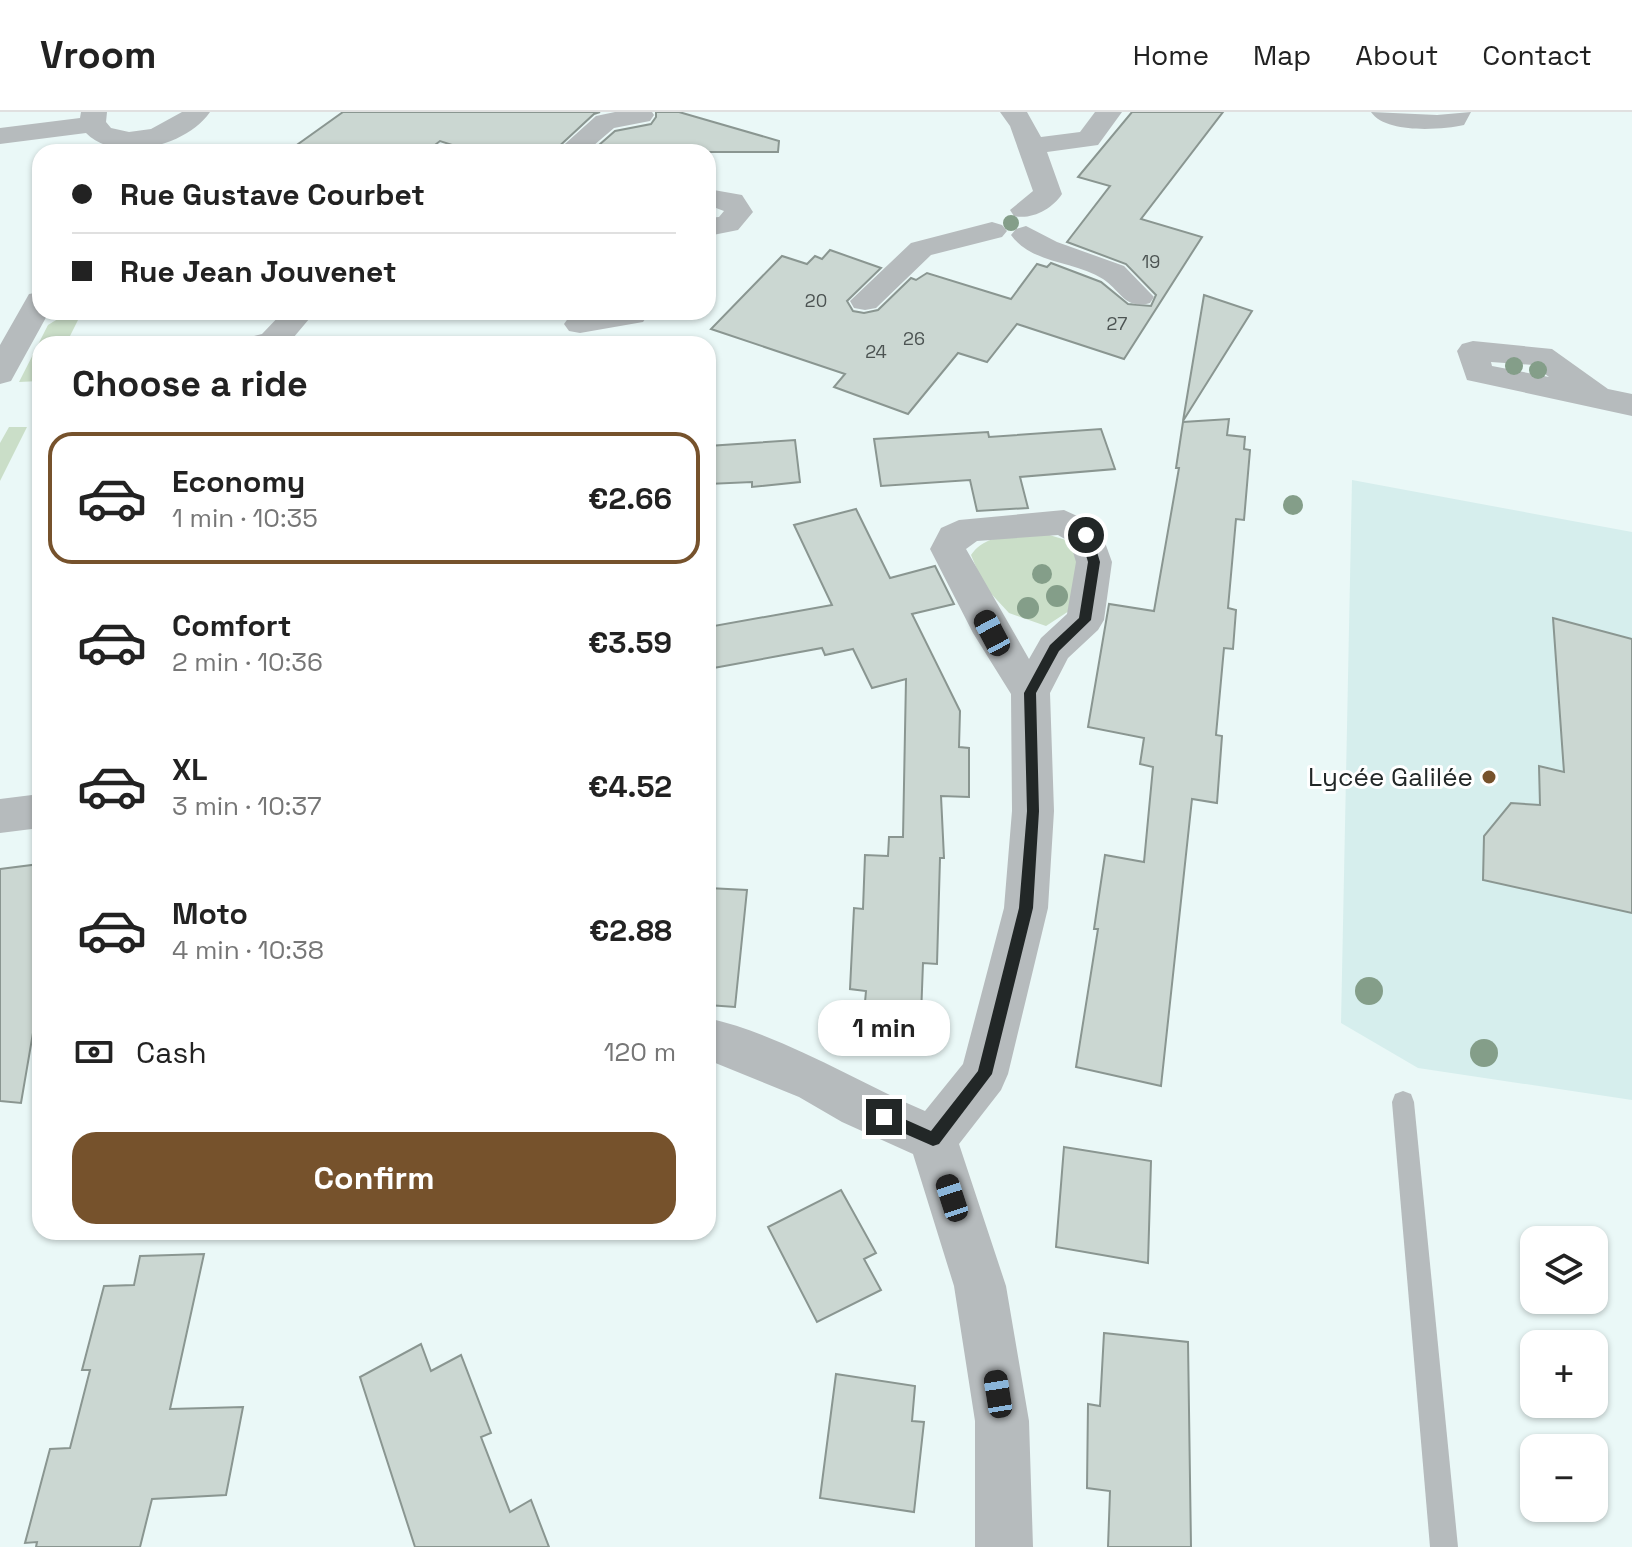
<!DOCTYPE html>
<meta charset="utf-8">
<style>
:root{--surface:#fff;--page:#f6f6f6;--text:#222;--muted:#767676;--line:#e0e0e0;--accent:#76522c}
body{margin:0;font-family:"Space Grotesk",sans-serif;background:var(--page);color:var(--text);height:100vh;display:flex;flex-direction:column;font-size:30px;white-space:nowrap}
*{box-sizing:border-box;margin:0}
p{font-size:26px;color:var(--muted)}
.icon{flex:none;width:44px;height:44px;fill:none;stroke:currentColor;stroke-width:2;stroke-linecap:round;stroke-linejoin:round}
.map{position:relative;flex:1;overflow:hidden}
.side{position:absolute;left:32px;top:224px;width:684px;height:904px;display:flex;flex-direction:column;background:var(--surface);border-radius:24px;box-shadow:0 2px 6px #0004}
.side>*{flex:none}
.hud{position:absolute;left:32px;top:32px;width:684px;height:176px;border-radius:24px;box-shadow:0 2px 6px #0004;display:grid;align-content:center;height:176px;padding:0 40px;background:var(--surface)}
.controls{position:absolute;left:1520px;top:1114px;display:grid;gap:16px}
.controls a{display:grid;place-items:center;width:88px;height:88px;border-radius:16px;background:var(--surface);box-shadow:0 2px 6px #0004;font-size:40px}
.end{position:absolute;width:36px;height:36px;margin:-18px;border:10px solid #222727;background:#fff;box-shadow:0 0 0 4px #fff}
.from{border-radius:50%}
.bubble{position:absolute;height:56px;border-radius:24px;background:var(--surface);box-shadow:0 2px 6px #0004;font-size:26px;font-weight:700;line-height:56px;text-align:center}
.car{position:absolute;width:24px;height:48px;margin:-24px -12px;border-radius:10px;box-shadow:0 0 6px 2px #0007;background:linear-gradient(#222 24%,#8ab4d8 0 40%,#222 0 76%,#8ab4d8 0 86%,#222 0)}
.hud b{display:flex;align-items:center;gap:28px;height:76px;font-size:30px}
.hud b+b{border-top:2px solid var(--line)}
.hud i{width:20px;height:20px;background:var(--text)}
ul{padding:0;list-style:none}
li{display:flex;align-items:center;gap:24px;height:132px;margin:0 16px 12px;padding:0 24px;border:4px solid transparent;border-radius:24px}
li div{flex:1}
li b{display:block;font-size:30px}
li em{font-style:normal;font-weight:700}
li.selected{border-color:var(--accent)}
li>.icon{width:72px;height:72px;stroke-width:1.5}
h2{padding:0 40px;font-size:36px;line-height:96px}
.pay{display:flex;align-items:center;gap:20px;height:88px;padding:0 40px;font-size:30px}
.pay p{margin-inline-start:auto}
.button{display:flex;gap:16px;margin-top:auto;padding:16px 40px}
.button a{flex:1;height:92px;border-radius:24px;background:var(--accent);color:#fff;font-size:32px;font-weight:700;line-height:92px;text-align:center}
header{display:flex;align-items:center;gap:48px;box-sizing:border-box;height:112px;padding:0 40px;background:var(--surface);border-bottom:2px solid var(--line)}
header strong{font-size:38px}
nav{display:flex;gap:44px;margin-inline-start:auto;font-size:28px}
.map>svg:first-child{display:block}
.built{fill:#d6eeed}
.green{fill:#cadec8}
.building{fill:#cbd7d2;stroke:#8a9691;stroke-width:2}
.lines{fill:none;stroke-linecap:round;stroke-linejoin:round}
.service{fill:#b6bbbd;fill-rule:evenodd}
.minor{fill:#b6bbbd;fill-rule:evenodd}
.tree{fill:#849e89}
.route{fill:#222727}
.poi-dot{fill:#76522c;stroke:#fff;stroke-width:3}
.labels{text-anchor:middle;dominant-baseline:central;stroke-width:6;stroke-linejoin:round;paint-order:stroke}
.far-number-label{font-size:18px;fill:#4c5352}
.poi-label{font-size:26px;fill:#222727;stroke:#fff;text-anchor:end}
</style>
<header>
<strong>Vroom</strong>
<nav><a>Home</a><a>Map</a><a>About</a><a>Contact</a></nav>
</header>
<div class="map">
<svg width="1632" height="1435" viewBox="0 0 1632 1435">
<rect width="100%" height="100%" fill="#eaf8f7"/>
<path class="built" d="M1352,368L1632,420V988L1418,956L1341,911Z"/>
<g class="green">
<path d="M69,200H82L66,232H40V269L19,270L48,213Z"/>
<path d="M9,315H27L0,369V331Z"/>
<path d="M1046,422L1066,428L1081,444L1069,499L1046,514L1009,501L984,474L971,443C988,419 1020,424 1046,422Z"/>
</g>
<g class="building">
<path d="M343,0H600L594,2L553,40H474L440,29L426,40H287Z"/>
<path d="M656,0H679L779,29L778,40H591L615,19L651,12L656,5Z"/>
<path d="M1132,0H1223L1141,107L1202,125L1124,247L1017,212L987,250L958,241L908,302L834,275L845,262L711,217L782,144L807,152L815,144L822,147L830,138L881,156L847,189L853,199L864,201L878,198L911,166L916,168L927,161L1011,187L1037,152L1047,155L1051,151L1101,170L1128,192L1151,194L1156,183L1126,152L1067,130L1110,74L1078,65Z"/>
<path d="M1204,183L1252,199L1183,309Z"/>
<path d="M1229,307L1227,323L1245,325L1244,337L1250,338L1244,408L1236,407L1228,496L1236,498L1233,537L1224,536L1216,623L1222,624L1217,691L1192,687L1161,974L1076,955L1098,817H1094L1105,743L1144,750L1153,655L1140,652L1144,626L1088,615L1109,492L1154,499L1179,356H1176L1183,310Z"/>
<path d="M1101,317L1115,357L1020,365L1028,396L977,399L970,368L881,374L874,327L988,320L989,325Z"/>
<path d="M795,328L800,370L752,375V370L708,372V334Z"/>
<path d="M856,397L890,466L935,454L954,492L912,502L960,599L959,635L969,636V685L941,684L944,746H940L937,852L923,851L921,904L864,901L866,879L850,877L854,796L863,797L865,743L888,744L889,725H903L906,567L872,576L853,537L825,543L822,536L708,557V515L832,493L794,413Z"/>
<path d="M1553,506L1632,527V801L1483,768L1484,724L1511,691L1540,693L1539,654L1564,660Z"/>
<path d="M40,752V880L21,991L0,989V757Z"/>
<path d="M708,776L747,778L735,895L708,893Z"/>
<path d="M1064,1035L1151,1049L1148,1151L1056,1135Z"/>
<path d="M841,1078L876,1141L864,1147L881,1178L817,1210L768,1115Z"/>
<path d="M204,1142L170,1297L243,1295L226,1383L152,1387L140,1435H36L37,1430L25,1431L50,1337L70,1336L90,1258H82L104,1174L134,1173L140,1144Z"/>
<path d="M1104,1221L1188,1230L1191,1435H1108L1110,1379L1087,1376L1088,1292L1100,1294Z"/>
<path d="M421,1232L431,1259L461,1243L491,1321L481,1325L510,1400L531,1388L549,1435H415L360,1265Z"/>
<path d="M836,1262L915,1274L912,1309L924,1310L914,1400L820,1386Z"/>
</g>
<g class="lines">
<path class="service" d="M1403,979L1411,982L1414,990L1458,1435H1430L1392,990L1395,982Z"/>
<g class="minor">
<path d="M81,0H107L106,10L111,16L129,20L151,17L182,0H210C187,34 117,52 86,21L0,32V16L80,6Z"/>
<path d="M615,0H652L654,3L650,9L614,16L586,40H556L596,4Z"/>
<path d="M1000,0H1027L1041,25L1080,20L1095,0H1122L1098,33L1047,40L1062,82C1052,97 1032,108 1014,104L1010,98L1033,79L1010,14Z"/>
<path d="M1371,0L1437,3L1471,0L1464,13C1441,18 1386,22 1371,0Z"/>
<path d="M708,77L742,83L753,100L738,118L708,124V106L719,105L724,99L708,93Z"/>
<path d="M992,110L1002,113L1007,119L1002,125L931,143L876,196L865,198L854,196L850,189L911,131Z"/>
<path d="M1026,114L1057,130L1124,154L1154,185L1150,191C1125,198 1121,179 1103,167C1075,149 1032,152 1011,123L1016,117Z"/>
<path d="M40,180V200H49L11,269L0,272V233L29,182Z"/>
<path d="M283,200H315L288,232H245L250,225L262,222Z"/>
<path d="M595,200H650L643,210L580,221L569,219L564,212L569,205Z"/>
<path d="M1473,229L1552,237L1608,277L1632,282V304L1467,268L1457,239L1462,232ZM1491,250L1533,253L1549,265L1492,254Z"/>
<path d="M1064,398L1099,414L1112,450L1104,508L1098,518L1068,546L1050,581L1054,699L1048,796L1008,962L1001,978L959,1032L1006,1174L1029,1309L1033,1435H975V1309L954,1174L913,1042L842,1010L799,985L708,948V906C785,924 853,968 925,999L963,952L1004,796L1012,699L1011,582L973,521L930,437L941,416L959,408ZM1058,423L1070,430L1076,450L1067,502L1041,526L1029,547L966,437L977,429Z"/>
<path d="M40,682V716L0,721V687Z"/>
</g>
</g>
<g class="tree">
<circle cx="1011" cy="111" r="8"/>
<circle cx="1514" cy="254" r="9"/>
<circle cx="1538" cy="258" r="9"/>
<circle cx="1293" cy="393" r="10"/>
<circle cx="1042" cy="462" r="10"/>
<circle cx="1057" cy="484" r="11"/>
<circle cx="1028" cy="496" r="11"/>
<circle cx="1369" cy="879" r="14"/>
<circle cx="1484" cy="941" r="14"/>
</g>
<path class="route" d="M1086,419L1092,423L1100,450L1091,508L1059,539L1036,581L1039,699L1033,796L992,962L939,1032L933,1034L878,1010L876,1005L884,998L931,1019L978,959L1019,796L1027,699L1024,581L1050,533L1079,506L1088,450L1080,423Z"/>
<circle class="poi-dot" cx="1489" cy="665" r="8"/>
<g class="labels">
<g class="far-number-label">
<text x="1151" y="149">19</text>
<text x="816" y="188">20</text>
<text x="1117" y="211">27</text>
<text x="914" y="226">26</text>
<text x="876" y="239">24</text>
</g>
<g class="poi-label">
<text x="1473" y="665">Lycée Galilée</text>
</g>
</g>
</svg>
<div class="controls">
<a><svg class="icon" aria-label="layers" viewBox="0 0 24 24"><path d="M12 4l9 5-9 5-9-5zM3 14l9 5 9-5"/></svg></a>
<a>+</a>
<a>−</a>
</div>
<i class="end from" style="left:1086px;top:423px"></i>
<i class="end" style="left:884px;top:1005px"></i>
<div class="bubble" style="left:818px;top:888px;width:132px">1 min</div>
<i class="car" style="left:992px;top:521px;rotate:332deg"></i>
<i class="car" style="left:952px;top:1086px;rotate:342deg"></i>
<i class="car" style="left:998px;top:1282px;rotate:351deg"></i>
<div class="hud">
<b><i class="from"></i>Rue Gustave Courbet</b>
<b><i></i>Rue Jean Jouvenet</b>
</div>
<section class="side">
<h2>Choose a ride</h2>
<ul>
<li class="selected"><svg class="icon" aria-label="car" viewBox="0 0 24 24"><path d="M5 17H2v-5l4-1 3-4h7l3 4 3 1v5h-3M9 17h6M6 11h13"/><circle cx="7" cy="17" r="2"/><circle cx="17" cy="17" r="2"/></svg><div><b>Economy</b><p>1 min · 10:35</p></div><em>€2.66</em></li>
<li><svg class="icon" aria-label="car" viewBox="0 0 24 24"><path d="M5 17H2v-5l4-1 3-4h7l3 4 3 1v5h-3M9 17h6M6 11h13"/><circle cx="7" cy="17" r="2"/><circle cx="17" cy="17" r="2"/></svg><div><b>Comfort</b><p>2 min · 10:36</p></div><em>€3.59</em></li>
<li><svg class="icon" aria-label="car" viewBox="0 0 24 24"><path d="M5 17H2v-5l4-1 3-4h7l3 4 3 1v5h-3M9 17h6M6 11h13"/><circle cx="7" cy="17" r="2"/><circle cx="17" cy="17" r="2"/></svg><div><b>XL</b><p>3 min · 10:37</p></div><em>€4.52</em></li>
<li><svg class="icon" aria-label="car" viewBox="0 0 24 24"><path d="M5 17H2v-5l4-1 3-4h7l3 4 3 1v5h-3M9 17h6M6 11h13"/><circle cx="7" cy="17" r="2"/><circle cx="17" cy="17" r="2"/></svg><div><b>Moto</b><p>4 min · 10:38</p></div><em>€2.88</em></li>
</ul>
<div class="pay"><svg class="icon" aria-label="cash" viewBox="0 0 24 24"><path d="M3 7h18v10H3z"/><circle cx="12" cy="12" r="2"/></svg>Cash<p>120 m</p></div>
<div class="button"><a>Confirm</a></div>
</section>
</div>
